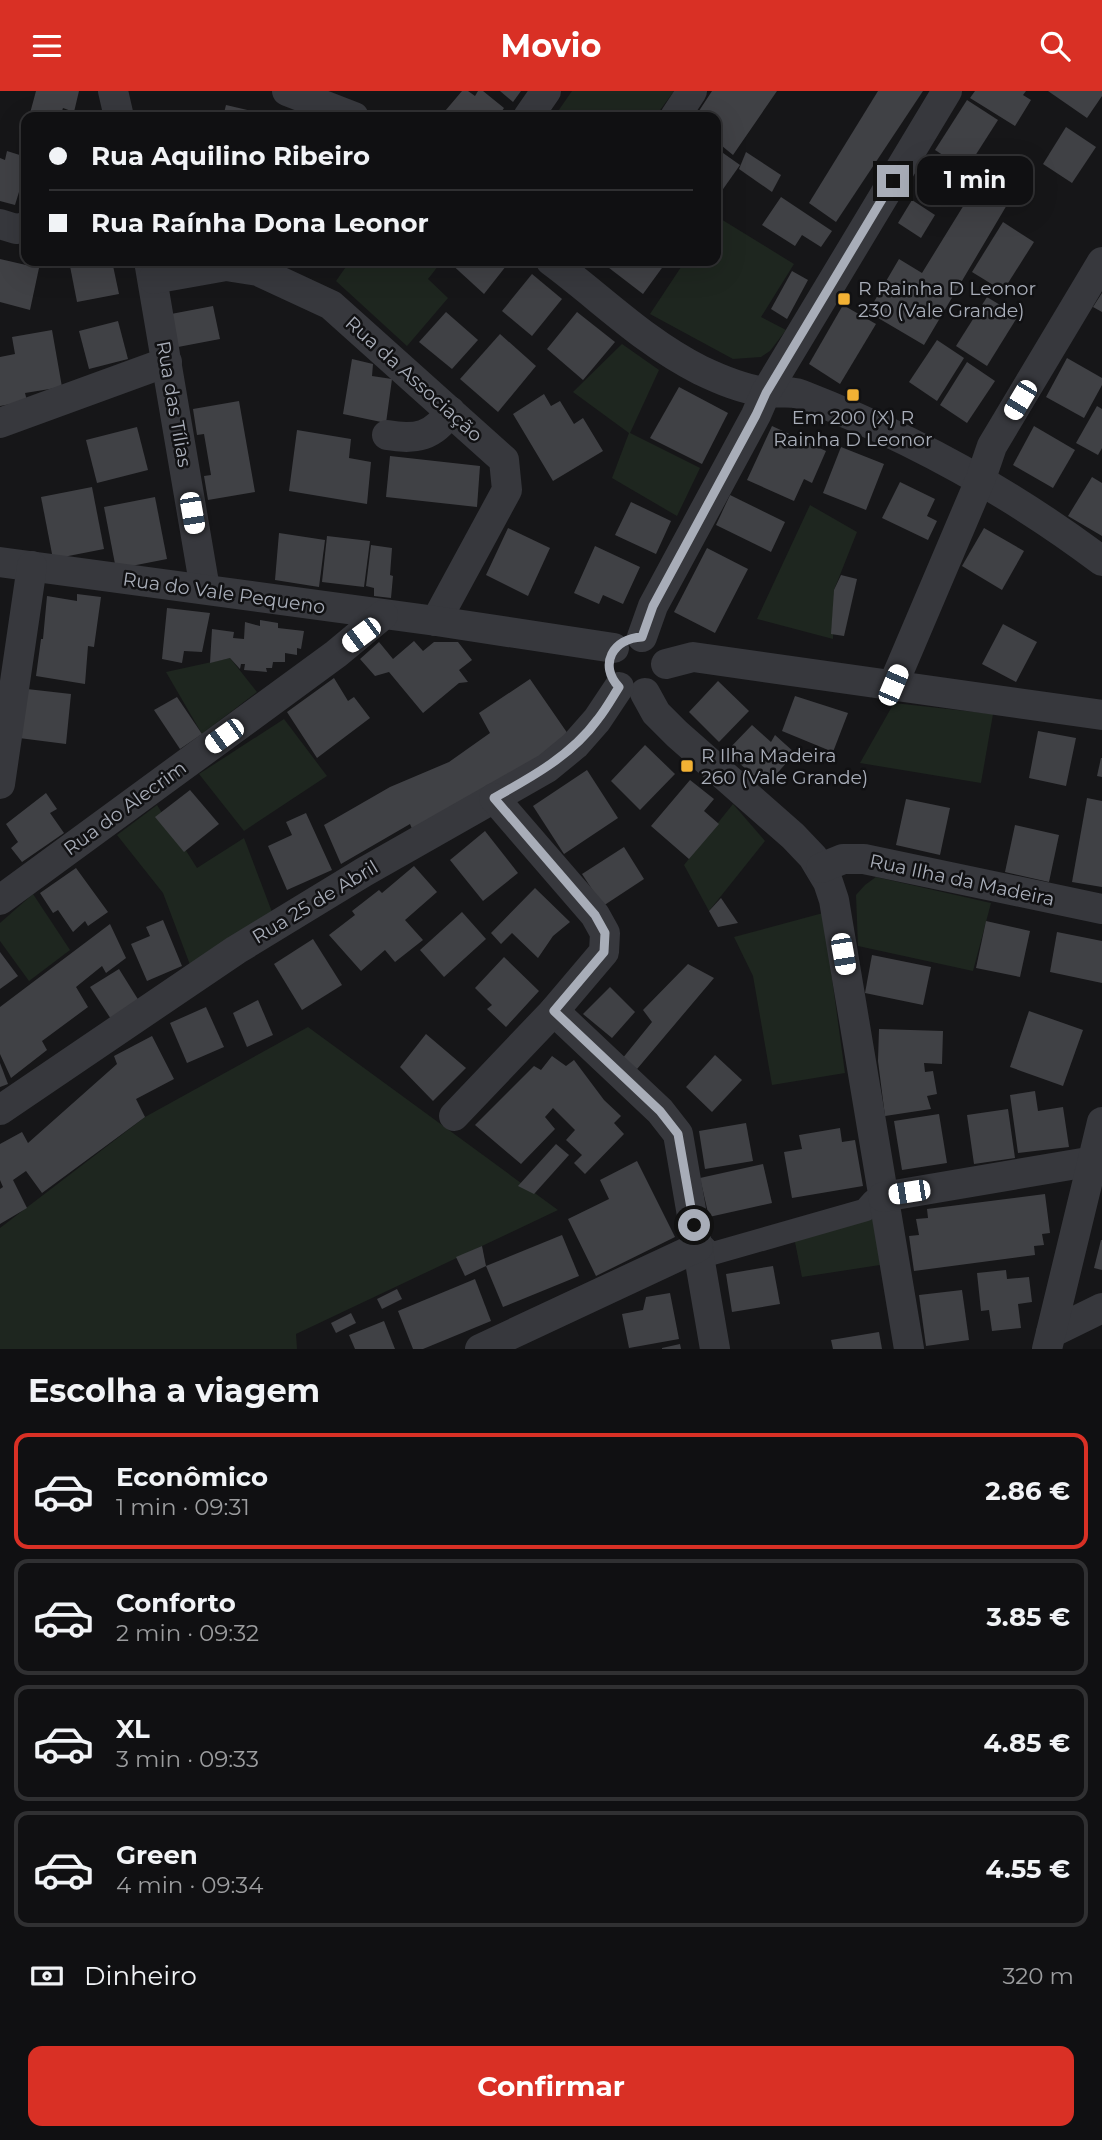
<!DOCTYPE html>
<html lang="pt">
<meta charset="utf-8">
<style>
:root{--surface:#101012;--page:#1e1e20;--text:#f1f3f6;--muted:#9c9d9f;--line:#303032;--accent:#d93025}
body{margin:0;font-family:Montserrat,sans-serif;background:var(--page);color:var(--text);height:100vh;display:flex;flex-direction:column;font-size:26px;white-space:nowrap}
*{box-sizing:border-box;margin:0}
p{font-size:23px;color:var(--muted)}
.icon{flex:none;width:38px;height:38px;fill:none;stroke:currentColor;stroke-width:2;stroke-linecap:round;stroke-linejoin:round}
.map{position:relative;height:1258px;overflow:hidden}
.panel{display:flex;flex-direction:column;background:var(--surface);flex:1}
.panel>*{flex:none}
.banner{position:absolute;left:21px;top:21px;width:700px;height:154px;border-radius:14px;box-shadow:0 7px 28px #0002,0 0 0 2px var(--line);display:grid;align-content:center;height:154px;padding:0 28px;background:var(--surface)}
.end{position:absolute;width:32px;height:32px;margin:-16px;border:9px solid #a8adb8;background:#111;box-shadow:0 0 0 4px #111}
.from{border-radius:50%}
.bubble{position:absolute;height:49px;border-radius:14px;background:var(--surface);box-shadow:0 7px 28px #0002,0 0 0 2px var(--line);font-size:23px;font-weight:700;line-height:49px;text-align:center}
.car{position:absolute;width:21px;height:42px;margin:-21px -10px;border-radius:9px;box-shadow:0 0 5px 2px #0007;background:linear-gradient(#fff 24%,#345 0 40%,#fff 0 76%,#345 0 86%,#fff 0)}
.banner b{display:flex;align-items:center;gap:24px;height:66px;font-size:26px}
.banner b+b{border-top:2px solid var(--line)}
.banner i{width:18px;height:18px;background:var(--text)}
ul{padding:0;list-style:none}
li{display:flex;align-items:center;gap:21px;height:116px;margin:0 14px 10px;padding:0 14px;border:4px solid var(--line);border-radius:14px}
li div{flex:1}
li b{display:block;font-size:26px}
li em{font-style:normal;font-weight:700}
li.on{border-color:var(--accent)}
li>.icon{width:63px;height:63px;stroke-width:1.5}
h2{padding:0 28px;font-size:32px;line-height:84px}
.pay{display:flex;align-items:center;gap:18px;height:77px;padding:0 28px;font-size:26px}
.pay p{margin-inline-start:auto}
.button{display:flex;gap:14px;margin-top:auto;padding:14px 28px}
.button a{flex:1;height:80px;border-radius:14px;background:var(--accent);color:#fff;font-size:28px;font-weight:700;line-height:80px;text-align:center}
header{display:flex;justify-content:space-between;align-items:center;height:91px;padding:0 28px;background:var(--accent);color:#fff;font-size:32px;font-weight:700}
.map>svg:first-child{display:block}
.green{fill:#1e261f}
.building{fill:#404145}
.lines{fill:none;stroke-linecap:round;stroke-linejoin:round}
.pedestrian{stroke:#37383d;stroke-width:23}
.minor{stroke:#37383d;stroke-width:30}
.route{stroke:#a8adb8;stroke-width:9}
.poi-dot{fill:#f2b134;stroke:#111113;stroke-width:2.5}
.labels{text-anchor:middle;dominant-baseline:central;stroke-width:5;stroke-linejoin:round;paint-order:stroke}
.poi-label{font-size:19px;fill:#a8adb8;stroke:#111113;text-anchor:start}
.street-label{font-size:19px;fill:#a8adb8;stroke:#111113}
</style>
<header><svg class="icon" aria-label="menu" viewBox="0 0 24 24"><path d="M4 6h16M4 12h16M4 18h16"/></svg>Movio<svg class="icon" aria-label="search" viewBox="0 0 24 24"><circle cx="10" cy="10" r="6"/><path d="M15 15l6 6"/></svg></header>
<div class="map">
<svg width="1102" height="1258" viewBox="0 0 1102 1258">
<rect width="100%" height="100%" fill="#161618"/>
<g class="green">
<path d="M572,0H674L655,26H554Z"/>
<path d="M716,125L794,173L761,226L786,239L770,260L761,266L733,268L650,223L685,170H716Z"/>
<path d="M350,170H442L428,188L448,207L407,255L336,190Z"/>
<path d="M622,253L659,279L630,342L700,377L677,425L612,387L629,342L573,301Z"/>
<path d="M810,414L857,441L834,499L833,548L757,528Z"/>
<path d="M230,567L257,601L202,643L166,581Z"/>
<path d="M894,612L993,623L981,692L860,672Z"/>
<path d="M284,628L327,685L244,740L199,683Z"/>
<path d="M733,713L765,750L709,820L684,774Z"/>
<path d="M157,714L197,777L244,747L272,821L192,879L163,802L117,744Z"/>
<path d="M876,786L991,812L973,880L858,855L856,804L865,794Z"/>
<path d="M33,803L70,859L29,890L0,850V832Z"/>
<path d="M823,822L845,982L772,994L753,885L734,846Z"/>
<path d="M308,936L558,1119L296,1243L297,1258H0V1137L145,1026Z"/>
<path d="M873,1127L880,1174L802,1186L794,1146Z"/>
</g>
<g class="building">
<path d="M36,0H79L74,21L63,17L60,26H29Z"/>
<path d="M462,0H468L475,5L478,0H483L504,17L498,26H440Z"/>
<path d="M500,0H521L513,11Z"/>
<path d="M712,0H777L733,64L716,50V26H695Z"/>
<path d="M878,0H923L836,131L809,112Z"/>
<path d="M975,0H1026L1023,4L1031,9L1015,35L970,7Z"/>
<path d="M1048,0H1102V5L1087,27Z"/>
<path d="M967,9L998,29L966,79L935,59Z"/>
<path d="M226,14L274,25V26H223Z"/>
<path d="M1066,36L1096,56L1072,92L1043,73Z"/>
<path d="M716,57L740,74L721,101L716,98Z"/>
<path d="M7,60L26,66V78L15,114L0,110V67L5,69Z"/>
<path d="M746,61L781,84L772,101L739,78Z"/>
<path d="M983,83L1014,102L924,254L868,221L899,168L922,182Z"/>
<path d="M781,106L832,140L821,156L802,144L795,155L762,134Z"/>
<path d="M912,109L935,124L921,147L898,132Z"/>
<path d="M1003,131L1034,151L1003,200L972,181Z"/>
<path d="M0,168L39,177L30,219L0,211Z"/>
<path d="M69,170H112L119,203L77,211Z"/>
<path d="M448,170H510L484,203Z"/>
<path d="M600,170H667L643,203Z"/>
<path d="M792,180L808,189L787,228L771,218Z"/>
<path d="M532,183L562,208L532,245L502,220Z"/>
<path d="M1102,202V221L1093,216Z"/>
<path d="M987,206L1018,225L987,275L956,255Z"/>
<path d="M843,214L876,233L840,293L809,273Z"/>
<path d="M213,215L220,248L178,256L171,223Z"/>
<path d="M446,221L478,249L452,278L419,251Z"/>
<path d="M577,221L615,251L583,289L547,258Z"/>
<path d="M118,230L128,268L89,278L79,240Z"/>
<path d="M52,239L62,296L25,302L27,310L0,315V266L15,263L12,246Z"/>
<path d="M500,243L536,275L498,321L460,288Z"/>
<path d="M937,249L964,267L937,310L909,291Z"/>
<path d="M1067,267L1102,287V294L1084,327L1046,306Z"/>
<path d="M352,268L373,273L372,285L392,288L386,332L343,323Z"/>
<path d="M967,271L995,290L967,332L940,314Z"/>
<path d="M679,296L728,322L702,373L650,347Z"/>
<path d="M544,303L551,315L560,310L574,333L583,327L603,360L553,390L513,323Z"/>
<path d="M239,310L255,401L208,409L204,385L211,384L204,343L197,344L193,318Z"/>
<path d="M1097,315L1102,318V357L1098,364L1076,352Z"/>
<path d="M772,335L826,360L812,392L804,388L794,410L747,389Z"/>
<path d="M1034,335L1075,359L1053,397L1013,374Z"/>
<path d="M137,336L148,379L97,392L86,349Z"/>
<path d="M297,339L351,348L349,367L371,371L367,413L289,400Z"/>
<path d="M841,356L884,373L866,419L823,402Z"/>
<path d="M390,365L480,375L477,416L386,406Z"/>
<path d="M1092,386L1102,392V445L1068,425Z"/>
<path d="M900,391L935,408L927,425L937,430L928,449L882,427Z"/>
<path d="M92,396L104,458L53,468L41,406Z"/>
<path d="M730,404L785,431L771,461L716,434Z"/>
<path d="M155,406L167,468L116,478L104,416Z"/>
<path d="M631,411L671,430L656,463L615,444Z"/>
<path d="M508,437L550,457L528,505L486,484Z"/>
<path d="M984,437L1024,460L1002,499L962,475Z"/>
<path d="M279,442L325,449L319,496L275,489Z"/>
<path d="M327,445L370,450L364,496L322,491Z"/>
<path d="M371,454L392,457L390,484L393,485L391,507L374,505V497L366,495Z"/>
<path d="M595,455L640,476L623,513L603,504L599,513L574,502Z"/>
<path d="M707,457L748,478L715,542L674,521Z"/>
<path d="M841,484L857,488L844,545L831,543L834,499Z"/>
<path d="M77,503L101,506L94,556L88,555L85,593L36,585L41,548H43L47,505L77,510Z"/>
<path d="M167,517L210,522L202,561L184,560L182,572L162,568Z"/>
<path d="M260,529L278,532V537L304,540L301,558L297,557V564L285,562V571H273L272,577H266L267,581L244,579L245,573H241L240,578L230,567L210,572L212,538L234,541L233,547L244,548L245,531L260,535Z"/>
<path d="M1003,533L1037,551L1016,591L982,573Z"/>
<path d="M414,550L423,560L434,551H458L472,569L459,579L468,591L459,592L423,622L389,581L375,585L360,568L379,551L393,568Z"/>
<path d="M334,587L348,610L354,606L370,627L317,667L287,621Z"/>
<path d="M530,588L568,643L522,678L413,740L410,733L341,773L324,734L390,696L449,671L490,642L479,622Z"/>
<path d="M718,590L749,620L719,651L689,621Z"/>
<path d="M27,598L71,603L66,653L19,647Z"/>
<path d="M795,605L848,622L833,661L782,640Z"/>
<path d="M177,606L202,643L180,658L154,619Z"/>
<path d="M752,634L771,651L775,644L795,662L766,695L726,661Z"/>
<path d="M1038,640L1076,647L1066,695L1029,687Z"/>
<path d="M645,654L675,683L640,719L611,690Z"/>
<path d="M1101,667H1102V686L1097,685Z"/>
<path d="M587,679L618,727L564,763L533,715Z"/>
<path d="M690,689L714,708L704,720L719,733L689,768L651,735Z"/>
<path d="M190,699L219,733L184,761L155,726Z"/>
<path d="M46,702L57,718L50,722L64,742L22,771L11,757L18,751L6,733Z"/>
<path d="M1087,707L1102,710V796L1072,791Z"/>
<path d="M906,708L950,717L940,764L896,754Z"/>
<path d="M306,722L332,779L287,799L268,755L292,744L286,731Z"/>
<path d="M1015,734L1059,744L1049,791L1005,781Z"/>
<path d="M485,740L518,782L483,810L450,769Z"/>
<path d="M624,756L644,788L603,815L582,783Z"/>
<path d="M414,775L437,801L405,829L423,849L395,871L385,859L361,880L329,844L355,824L352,820L379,799L382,802Z"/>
<path d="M76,777L108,821L88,835L85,830L73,841L58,819L53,822L40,802Z"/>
<path d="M535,797L570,831L553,845L538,867L512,842L501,853L491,842Z"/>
<path d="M721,807L738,832L718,836L709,820Z"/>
<path d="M462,821L486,848L444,886L420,859Z"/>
<path d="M163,829L182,875L147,890L131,853L150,845L146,836Z"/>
<path d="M986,830L1030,840L1020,886L976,877Z"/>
<path d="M110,833L126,867L106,882L102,875L76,896L88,916L42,950L47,959L11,987L0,963V916Z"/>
<path d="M1057,841L1102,850V892L1050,881Z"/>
<path d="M313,848L342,894L302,919L274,873Z"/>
<path d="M0,861L18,885L0,898Z"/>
<path d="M872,864L931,876L923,914L865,902Z"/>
<path d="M504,866L539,900L506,936L487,918L492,914L475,897Z"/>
<path d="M688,873L714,887L637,978L622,968L652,931L643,919Z"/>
<path d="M119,878L139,910L111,928L90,896Z"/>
<path d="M610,896L635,921L612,947L583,923Z"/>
<path d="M258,909L273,944L247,956L233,922Z"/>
<path d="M206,916L224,956L187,972L170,932Z"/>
<path d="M1029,920L1083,939L1063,995L1010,976Z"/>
<path d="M879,938L943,940L942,973L924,972L925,981L933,980L937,1003L927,1005L931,1018L885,1025L878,970Z"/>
<path d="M426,943L466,977L433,1010L400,976Z"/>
<path d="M152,945L174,988L136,1008L145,1026L42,1102L26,1080L13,1089L27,1117L0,1133V1098L3,1096L0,1089V1053L22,1041L28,1052L117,973L114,965Z"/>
<path d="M715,964L742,989L712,1021L686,996Z"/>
<path d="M552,965L566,975L574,969L604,1009L621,1025L614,1032L624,1043L585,1083L574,1072L582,1064L566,1049L575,1039L553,1017L545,1026L555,1038L521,1073L475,1034L534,975L541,979Z"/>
<path d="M0,972L8,993L0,996Z"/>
<path d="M1035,1000L1038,1020L1063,1016L1069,1056L1018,1062L1010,1004Z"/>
<path d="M1008,1018L1015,1067L974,1073L967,1024Z"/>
<path d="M939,1023L947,1072L902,1079L894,1030Z"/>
<path d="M746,1032L753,1070L705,1078L699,1040Z"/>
<path d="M840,1037L842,1051L855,1049L863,1095L792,1107L784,1061L802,1058L799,1044Z"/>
<path d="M556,1053L569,1064L534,1103L518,1095Z"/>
<path d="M637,1070L675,1146L596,1185L568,1128L609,1108L600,1089Z"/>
<path d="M763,1073L772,1112L709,1126L700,1087Z"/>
<path d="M1045,1103L1050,1142L1042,1143L1044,1154L1034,1155L1035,1164L914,1180L909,1145L919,1144L916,1128L928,1127L927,1118Z"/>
<path d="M562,1144L579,1185L503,1216L486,1175Z"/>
<path d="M1101,1149H1102V1179L1094,1177Z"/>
<path d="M482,1155L486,1175L465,1185L456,1166Z"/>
<path d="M773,1175L780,1213L732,1221L726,1183Z"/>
<path d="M1006,1179L1007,1188L1029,1186L1032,1211L1018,1213L1021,1237L992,1240L989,1219L981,1220L977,1182Z"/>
<path d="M475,1188L491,1230L423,1258H413L398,1220Z"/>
<path d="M397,1198L402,1208L382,1218L377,1208Z"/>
<path d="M962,1199L969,1249L926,1255L919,1204Z"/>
<path d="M670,1202L679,1248L629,1257L622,1223L643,1219L646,1206Z"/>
<path d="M351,1222L356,1232L336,1242L331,1232Z"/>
<path d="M384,1230L395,1258H355L349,1244Z"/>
<path d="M879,1241L882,1258H833L831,1249Z"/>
<path d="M680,1253L681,1258H662V1257Z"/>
</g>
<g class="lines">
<path class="pedestrian" d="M698,1156L702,1154L711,1163L865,1119L873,1110L883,1106"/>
<g class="minor">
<path d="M113,0L119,26"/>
<path d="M287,0L354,26"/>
<path d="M528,26L546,0"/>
<path d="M675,26L692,0"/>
<path d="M0,133L16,138L26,136"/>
<path d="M149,170L205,498"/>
<path d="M551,170C601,207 644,251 700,279C721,289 742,298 765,301C777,303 791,299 802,304C910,346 1009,400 1102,470"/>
<path d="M153,188L226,175L258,180L331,214L504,369L507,399L436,530"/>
<path d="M0,332L167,271"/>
<path d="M387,344C415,349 434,346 450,320"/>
<path d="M0,471L436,530L614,557"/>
<path d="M642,546L653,515L756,324L766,301L947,0"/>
<path d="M666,573L693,566L1102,624"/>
<path d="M893,594L981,387L992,355L1102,171"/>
<path d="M645,602L656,622L677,643L793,745L813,766L828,791L834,809L909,1258"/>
<path d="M0,693L32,475"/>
<path d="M821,777L843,768H864L1102,818"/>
<path d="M0,809L336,563L383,524"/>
<path d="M554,920L660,1020L678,1043L715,1258"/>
<path d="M0,1019L236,859L364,781L547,677L575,654L597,629L619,596"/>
<path d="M454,1025L554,920L604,861L605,842L595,824L494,707"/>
<path d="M883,1106L1094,1070"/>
<path d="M1051,1242L1102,1217"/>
<path d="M480,1258L698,1156"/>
<path d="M1047,1258L1102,1031"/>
</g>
</g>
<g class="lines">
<path class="route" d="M694,1134L678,1043L660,1020L554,920L604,861L605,842L595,824L494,707C532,686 572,664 598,628C606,618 612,607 619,596C598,574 613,547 642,546L653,515L756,324L766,302L893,90"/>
</g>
<g class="poi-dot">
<rect x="837" y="201" width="14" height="14" rx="3.5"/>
<rect x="846" y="297" width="14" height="14" rx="3.5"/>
<rect x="680" y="668" width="14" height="14" rx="3.5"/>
</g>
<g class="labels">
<g class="poi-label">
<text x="858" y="197">R Rainha D Leonor<tspan x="858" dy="22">230 (Vale Grande)</tspan></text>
<text x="853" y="326" text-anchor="middle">Em 200 (X) R<tspan x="853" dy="22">Rainha D Leonor</tspan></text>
<text x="701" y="664">R Ilha Madeira<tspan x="701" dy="22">260 (Vale Grande)</tspan></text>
</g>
<g class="street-label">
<text transform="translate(414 288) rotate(42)">Rua da Associação</text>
<text transform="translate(174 313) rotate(80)">Rua das Tílias</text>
<text transform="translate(224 502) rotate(8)">Rua do Vale Pequeno</text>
<text transform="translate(125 717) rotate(-36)">Rua do Alecrim</text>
<text transform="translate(962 789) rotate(12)">Rua Ilha da Madeira</text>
<text transform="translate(315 811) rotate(-31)">Rua 25 de Abril</text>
</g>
</g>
</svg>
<i class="end from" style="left:694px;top:1134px"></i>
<i class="end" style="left:893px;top:90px"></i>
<div class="bubble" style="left:917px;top:65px;width:116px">1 min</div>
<i class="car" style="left:1020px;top:309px;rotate:211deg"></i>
<i class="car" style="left:192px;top:422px;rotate:170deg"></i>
<i class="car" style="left:361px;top:544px;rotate:233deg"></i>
<i class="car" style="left:893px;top:594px;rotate:23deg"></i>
<i class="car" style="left:224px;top:645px;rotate:234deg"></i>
<i class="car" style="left:843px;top:863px;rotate:170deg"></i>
<i class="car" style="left:909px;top:1101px;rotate:261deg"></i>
<div class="banner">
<b><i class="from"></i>Rua Aquilino Ribeiro</b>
<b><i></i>Rua Raínha Dona Leonor</b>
</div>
</div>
<section class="panel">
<h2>Escolha a viagem</h2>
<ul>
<li class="on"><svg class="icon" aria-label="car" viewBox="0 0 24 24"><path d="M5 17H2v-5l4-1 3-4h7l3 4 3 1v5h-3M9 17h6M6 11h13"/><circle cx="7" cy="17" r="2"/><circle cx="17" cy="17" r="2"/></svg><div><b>Econômico</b><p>1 min · 09:31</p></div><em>2.86 €</em></li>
<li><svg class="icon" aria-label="car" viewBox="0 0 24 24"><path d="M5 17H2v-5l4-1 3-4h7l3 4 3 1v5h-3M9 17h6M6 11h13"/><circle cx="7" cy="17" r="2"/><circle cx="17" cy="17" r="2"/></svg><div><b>Conforto</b><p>2 min · 09:32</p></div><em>3.85 €</em></li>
<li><svg class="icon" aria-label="car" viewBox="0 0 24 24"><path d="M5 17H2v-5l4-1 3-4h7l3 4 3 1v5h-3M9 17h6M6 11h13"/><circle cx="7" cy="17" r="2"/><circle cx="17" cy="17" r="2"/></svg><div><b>XL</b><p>3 min · 09:33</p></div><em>4.85 €</em></li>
<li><svg class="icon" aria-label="car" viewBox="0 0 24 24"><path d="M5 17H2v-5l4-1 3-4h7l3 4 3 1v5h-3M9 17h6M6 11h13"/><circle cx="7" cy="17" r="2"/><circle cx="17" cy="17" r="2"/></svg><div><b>Green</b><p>4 min · 09:34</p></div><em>4.55 €</em></li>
</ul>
<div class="pay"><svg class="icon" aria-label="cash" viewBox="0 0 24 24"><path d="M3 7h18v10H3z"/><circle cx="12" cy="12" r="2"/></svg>Dinheiro<p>320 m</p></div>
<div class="button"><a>Confirmar</a></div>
</section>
